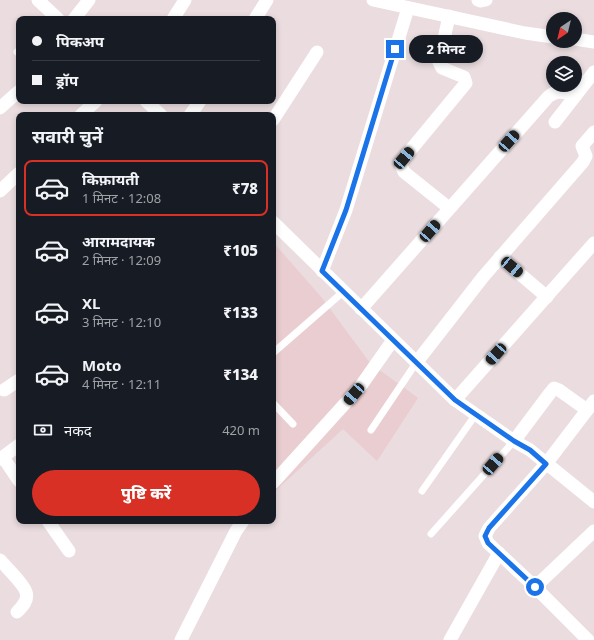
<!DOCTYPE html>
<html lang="hi">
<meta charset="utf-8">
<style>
:root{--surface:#171b24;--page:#242831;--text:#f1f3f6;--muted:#9ea1a6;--line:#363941;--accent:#d93025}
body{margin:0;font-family:"Noto Sans","Noto Sans Devanagari",sans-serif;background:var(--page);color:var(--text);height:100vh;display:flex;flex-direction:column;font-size:15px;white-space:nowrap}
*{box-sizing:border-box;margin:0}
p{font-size:13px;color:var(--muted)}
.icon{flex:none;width:22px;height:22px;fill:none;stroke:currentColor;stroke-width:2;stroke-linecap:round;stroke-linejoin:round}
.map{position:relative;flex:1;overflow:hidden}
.details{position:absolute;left:16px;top:112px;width:260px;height:412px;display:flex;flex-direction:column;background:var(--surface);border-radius:8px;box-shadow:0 2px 6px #0003}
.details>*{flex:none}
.top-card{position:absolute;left:16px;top:16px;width:260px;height:88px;border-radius:8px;box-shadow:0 2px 6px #0003;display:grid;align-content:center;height:88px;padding:0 16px;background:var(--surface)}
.needle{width:26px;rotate:215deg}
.fabs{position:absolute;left:546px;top:12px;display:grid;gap:8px}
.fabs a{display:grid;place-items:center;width:36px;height:36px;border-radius:50%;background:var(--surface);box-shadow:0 2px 6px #0003;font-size:20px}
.end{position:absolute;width:18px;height:18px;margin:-9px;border:5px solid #1a73e8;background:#fff;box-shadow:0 0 0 2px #fff}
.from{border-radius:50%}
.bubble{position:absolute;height:28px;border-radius:14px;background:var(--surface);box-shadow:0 2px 6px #0003;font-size:13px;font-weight:800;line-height:28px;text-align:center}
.car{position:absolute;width:12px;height:24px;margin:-12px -6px;border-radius:5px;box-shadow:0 0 3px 1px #0007;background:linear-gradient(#222 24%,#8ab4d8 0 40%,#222 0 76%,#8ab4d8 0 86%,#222 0)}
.top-card b{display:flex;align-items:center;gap:14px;height:38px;font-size:15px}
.top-card b+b{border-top:1px solid var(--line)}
.top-card i{width:10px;height:10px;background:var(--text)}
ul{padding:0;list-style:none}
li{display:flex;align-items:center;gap:12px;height:56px;margin:0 8px 6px;padding:0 8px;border:2px solid transparent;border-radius:8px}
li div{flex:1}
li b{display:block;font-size:15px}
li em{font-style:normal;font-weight:800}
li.on{border-color:var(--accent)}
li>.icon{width:36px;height:36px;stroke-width:1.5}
h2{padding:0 16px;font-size:18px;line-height:48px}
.pay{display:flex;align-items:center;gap:10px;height:44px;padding:0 16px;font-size:15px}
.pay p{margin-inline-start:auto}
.action{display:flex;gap:8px;margin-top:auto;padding:8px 16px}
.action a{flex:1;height:46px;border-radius:24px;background:var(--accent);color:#fff;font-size:16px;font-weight:800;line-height:46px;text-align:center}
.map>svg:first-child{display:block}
.education{fill:#eacdd0}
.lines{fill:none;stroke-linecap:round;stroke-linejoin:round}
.lane{stroke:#fff;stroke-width:7}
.street{stroke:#fff;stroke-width:13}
.route{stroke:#1a73e8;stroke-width:5}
</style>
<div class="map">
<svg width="594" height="640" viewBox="0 0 594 640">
<rect width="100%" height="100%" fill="#eadcdf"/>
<path class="education" d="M273,242L322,298L370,363L418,398L377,461L343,429L273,493Z"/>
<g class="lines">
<g class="lane">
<path d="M17,52L19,50"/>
<path d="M273,353L343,292"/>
<path d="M273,403L293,424"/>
<path d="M371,430L416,363"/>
<path d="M422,491L476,414"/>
<path d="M431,534L514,441"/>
</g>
<g class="street">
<path d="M38,0L58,19"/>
<path d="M373,0L525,33L553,37"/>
<path d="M478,0L481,1L486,0"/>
<path d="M449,16L439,62L442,68L464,77L466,83L404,158L401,165L404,172L449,208"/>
<path d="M74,19L89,0"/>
<path d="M173,19L185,0"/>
<path d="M255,19L267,0"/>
<path d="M575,39L594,42"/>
<path d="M146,101L161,115"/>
<path d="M0,108L19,91"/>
<path d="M81,115L96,101"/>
<path d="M190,115L200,101"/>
<path d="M273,120L317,52"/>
<path d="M555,122L594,72"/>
<path d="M0,191L19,173"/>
<path d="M273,222L455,400L514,441L530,450L594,502"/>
<path d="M500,257L547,297"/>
<path d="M322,271L346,210L408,8"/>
<path d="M361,309L548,97C557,89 565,93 576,95"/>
<path d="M416,363L483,277L583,162L586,156L582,146L594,132"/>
<path d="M4,390L19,380"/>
<path d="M455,400L594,243"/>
<path d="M514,441L550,393L554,388L559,390L587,410"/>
<path d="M3,457L19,481"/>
<path d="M0,459L19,445"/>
<path d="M273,483L360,387L393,340"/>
<path d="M48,521L69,551"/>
<path d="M0,560C6,567 24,584 26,592C29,600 22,607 17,612"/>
<path d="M535,587L594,531"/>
<path d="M181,640L236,531L243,521"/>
<path d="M450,640L499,553"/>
<path d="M588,640L535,587L488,543L485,536L489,528L546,464L594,401"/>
</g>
</g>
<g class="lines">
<path class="route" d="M395,49L346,210L322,271L455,400L514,441L530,450L546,464L489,528L485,536L488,543L535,587"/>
</g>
</svg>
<div class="fabs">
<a><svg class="needle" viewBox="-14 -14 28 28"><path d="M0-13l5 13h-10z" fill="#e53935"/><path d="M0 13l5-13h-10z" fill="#9ea1a6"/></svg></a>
<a><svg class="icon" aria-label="layers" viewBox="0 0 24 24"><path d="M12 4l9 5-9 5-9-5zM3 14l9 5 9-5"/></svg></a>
</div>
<i class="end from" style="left:535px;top:587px"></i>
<i class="end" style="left:395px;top:49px"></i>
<div class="bubble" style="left:409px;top:35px;width:74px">2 मिनट</div>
<i class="car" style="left:509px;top:141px;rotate:42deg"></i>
<i class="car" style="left:404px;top:158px;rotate:40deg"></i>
<i class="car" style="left:430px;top:231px;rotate:41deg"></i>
<i class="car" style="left:512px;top:267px;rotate:130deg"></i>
<i class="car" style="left:496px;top:354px;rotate:222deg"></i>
<i class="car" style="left:354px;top:394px;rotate:221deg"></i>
<i class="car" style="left:493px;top:464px;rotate:41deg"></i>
<div class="top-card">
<b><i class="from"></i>पिकअप</b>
<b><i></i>ड्रॉप</b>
</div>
<section class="details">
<h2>सवारी चुनें</h2>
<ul>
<li class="on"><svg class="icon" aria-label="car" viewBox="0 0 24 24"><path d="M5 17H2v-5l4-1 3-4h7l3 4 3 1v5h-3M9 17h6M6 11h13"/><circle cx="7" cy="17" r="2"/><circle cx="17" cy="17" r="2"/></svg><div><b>किफ़ायती</b><p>1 मिनट · 12:08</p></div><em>₹78</em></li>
<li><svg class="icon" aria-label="car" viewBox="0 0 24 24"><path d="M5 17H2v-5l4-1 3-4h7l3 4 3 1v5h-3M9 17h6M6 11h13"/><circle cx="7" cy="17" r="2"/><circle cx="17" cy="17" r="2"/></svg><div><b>आरामदायक</b><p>2 मिनट · 12:09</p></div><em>₹105</em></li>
<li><svg class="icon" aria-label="car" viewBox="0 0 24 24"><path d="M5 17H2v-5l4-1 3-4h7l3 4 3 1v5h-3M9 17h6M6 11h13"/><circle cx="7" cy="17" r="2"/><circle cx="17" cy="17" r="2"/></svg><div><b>XL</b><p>3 मिनट · 12:10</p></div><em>₹133</em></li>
<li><svg class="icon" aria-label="car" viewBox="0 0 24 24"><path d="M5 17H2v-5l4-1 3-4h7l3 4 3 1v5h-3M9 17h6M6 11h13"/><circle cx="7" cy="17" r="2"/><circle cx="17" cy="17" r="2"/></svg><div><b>Moto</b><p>4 मिनट · 12:11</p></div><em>₹134</em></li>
</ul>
<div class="pay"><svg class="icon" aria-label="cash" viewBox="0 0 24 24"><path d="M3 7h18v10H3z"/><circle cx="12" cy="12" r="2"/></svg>नकद<p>420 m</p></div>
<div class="action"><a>पुष्टि करें</a></div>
</section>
</div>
